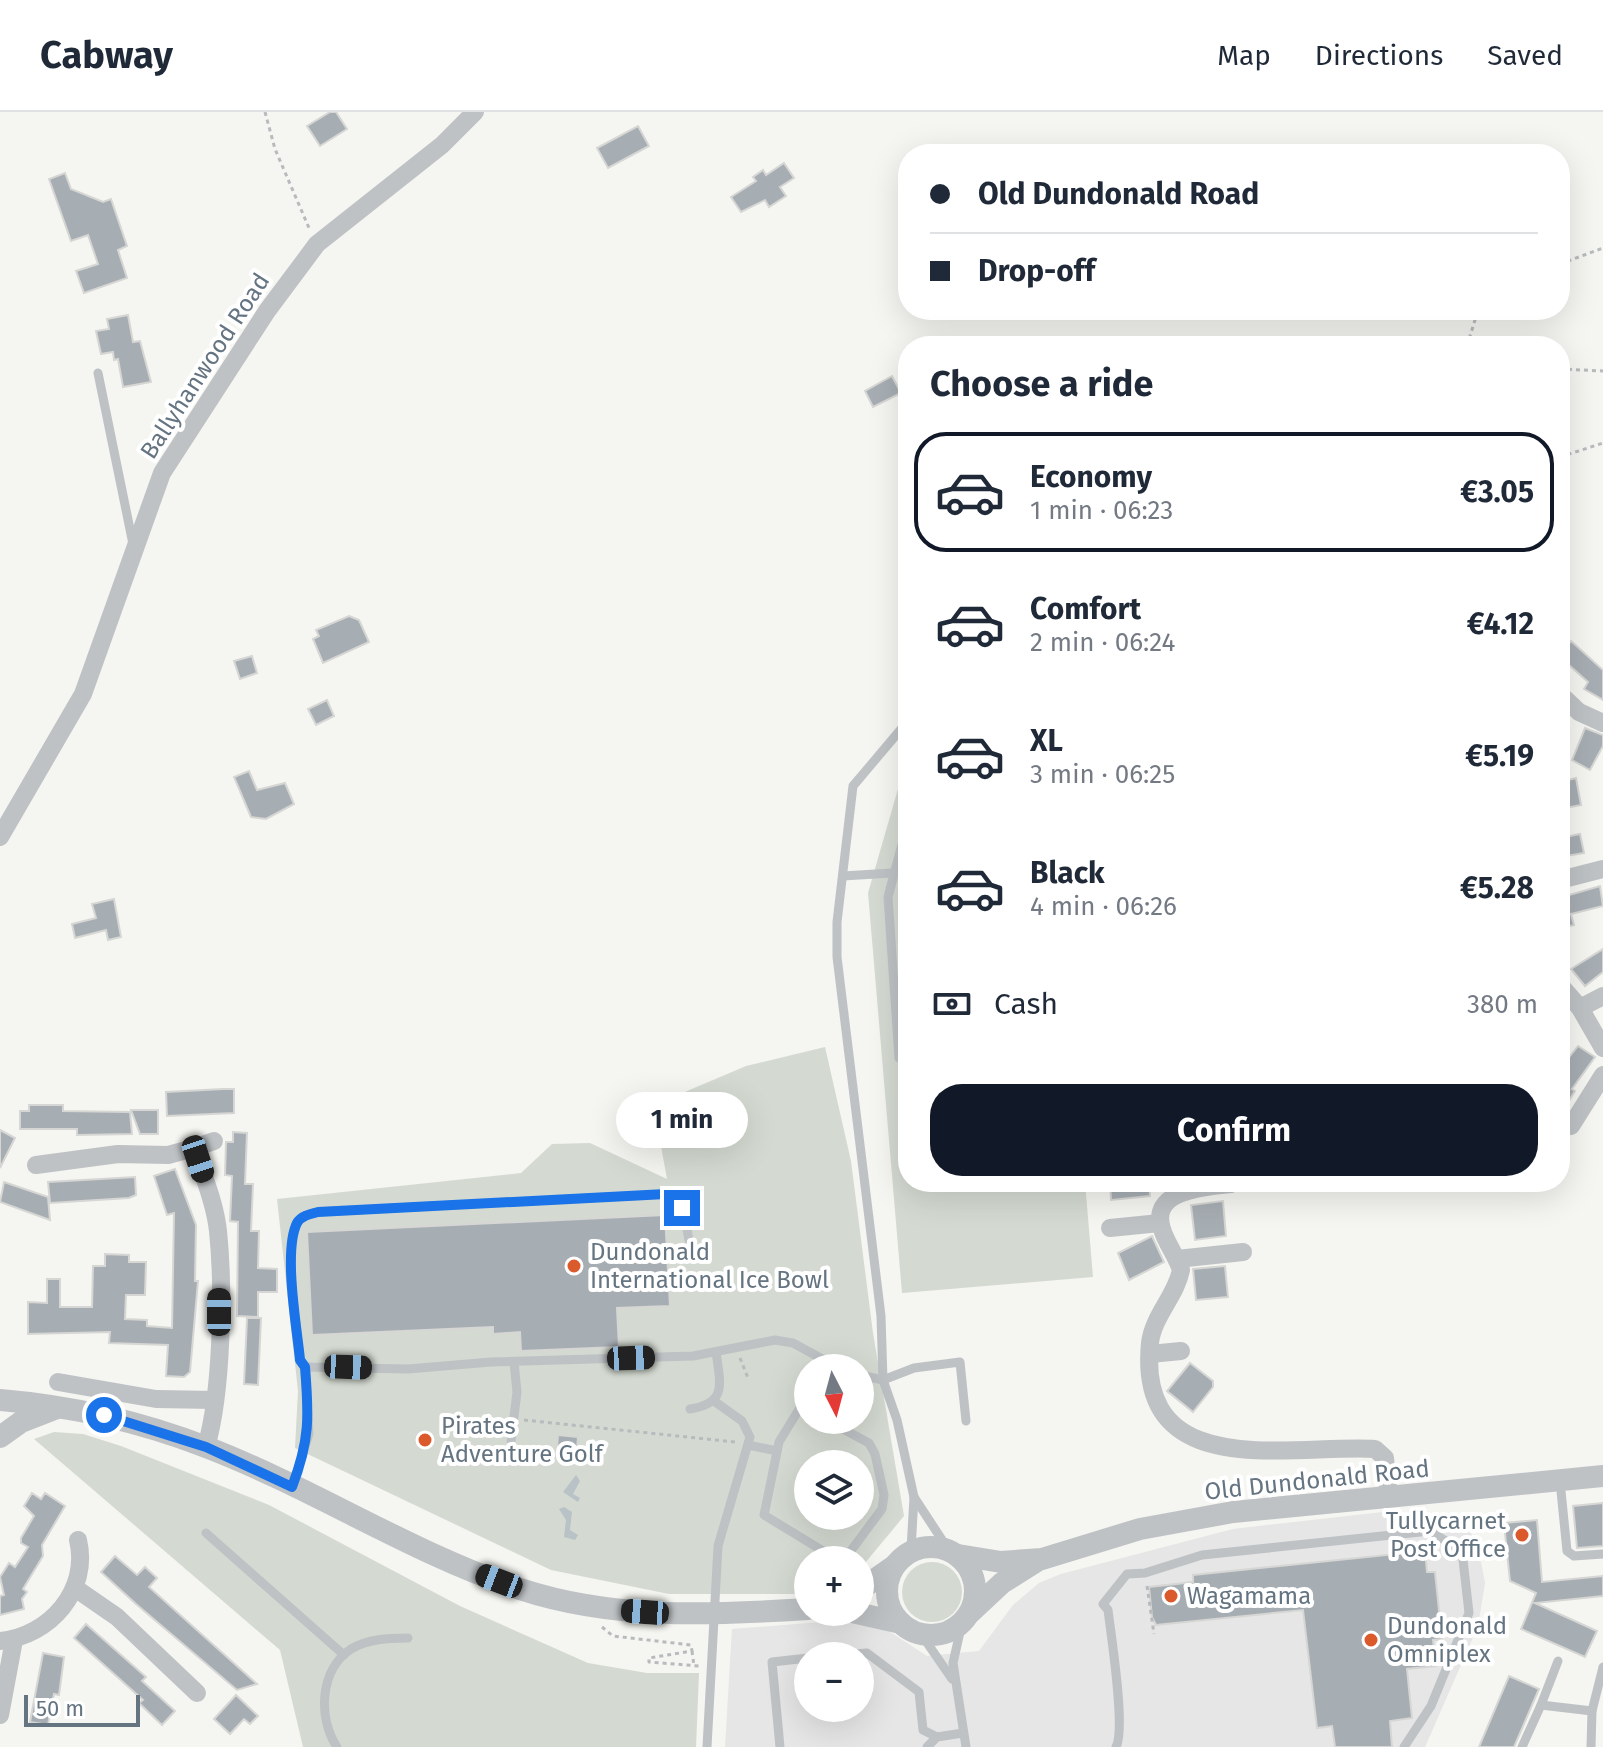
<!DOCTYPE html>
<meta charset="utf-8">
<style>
:root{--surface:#fff;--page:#f2f2f3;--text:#1f2937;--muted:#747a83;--line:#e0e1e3;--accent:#111827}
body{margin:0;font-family:"Fira Sans",sans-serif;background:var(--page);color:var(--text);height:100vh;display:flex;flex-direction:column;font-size:30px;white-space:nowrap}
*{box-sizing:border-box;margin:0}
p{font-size:26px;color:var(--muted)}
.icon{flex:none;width:44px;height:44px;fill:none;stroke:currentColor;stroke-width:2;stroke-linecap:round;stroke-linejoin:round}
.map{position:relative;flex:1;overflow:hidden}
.sheet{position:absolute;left:898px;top:224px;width:672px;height:856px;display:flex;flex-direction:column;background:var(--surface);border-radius:32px;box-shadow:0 8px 32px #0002}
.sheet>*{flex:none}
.hud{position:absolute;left:898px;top:32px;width:672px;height:176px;border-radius:32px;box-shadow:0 8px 32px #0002;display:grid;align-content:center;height:176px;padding:0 32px;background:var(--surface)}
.needle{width:52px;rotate:174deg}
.buttons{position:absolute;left:794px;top:1242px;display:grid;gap:16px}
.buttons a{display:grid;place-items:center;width:80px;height:80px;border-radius:50%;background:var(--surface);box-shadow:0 8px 32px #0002;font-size:40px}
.scale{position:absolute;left:24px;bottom:20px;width:116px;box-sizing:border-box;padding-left:8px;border:4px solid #657481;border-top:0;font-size:22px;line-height:28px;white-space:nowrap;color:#657481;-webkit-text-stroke:6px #fff;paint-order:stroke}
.end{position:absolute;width:36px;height:36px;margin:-18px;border:10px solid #1a73e8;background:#fff;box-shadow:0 0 0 4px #fff}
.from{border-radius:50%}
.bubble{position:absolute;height:56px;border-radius:28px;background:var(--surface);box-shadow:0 8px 32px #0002;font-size:26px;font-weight:700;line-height:56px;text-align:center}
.car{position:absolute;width:24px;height:48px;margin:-24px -12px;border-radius:10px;box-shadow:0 0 6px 2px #0007;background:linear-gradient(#222 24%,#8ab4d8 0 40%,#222 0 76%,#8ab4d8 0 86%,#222 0)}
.hud b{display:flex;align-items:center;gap:28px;height:76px;font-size:30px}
.hud b+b{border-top:2px solid var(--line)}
.hud i{width:20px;height:20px;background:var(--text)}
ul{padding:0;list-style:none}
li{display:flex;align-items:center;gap:24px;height:120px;margin:0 16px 12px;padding:0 16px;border:4px solid transparent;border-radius:32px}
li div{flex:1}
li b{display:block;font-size:30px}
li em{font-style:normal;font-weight:700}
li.selected{border-color:var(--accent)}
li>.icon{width:72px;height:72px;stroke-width:1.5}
h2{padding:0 32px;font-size:36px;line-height:96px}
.pay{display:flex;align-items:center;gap:20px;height:88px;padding:0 32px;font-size:30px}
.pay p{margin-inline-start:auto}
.action{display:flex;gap:16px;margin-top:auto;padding:16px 32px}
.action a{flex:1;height:92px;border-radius:32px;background:var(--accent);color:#fff;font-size:32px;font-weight:700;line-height:92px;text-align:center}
header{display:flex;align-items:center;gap:48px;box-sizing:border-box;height:112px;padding:0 40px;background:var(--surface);border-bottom:2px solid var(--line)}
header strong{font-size:38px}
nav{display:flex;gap:44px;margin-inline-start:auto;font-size:28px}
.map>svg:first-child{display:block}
.built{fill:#e5e6e5;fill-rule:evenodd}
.green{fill:#d4dad1;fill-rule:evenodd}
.water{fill:#b8c2c7}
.building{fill:#a7aeb3;stroke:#d6d6d4;stroke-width:2}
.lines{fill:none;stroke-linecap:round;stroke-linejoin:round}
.path{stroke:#b8bbbd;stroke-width:3;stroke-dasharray:4 4;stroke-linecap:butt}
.service{stroke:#bec2c5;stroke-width:9}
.minor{stroke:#bec2c5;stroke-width:18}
.tertiary{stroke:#bec2c5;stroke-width:22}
.route{stroke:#1a73e8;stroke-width:10}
.poi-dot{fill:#da5a2c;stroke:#fff;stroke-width:3}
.labels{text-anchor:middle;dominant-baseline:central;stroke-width:8;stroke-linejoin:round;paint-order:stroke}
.street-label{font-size:24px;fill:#657481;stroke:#fff}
.poi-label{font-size:24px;fill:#657481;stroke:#fff;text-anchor:start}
</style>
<header>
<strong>Cabway</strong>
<nav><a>Map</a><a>Directions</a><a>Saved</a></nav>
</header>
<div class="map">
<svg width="1603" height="1635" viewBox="0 0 1603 1635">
<rect width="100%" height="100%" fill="#f5f5f1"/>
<path class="built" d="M1383,1400L1450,1407L1471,1421L1479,1440L1485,1471L1478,1514L1425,1635H725L732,1517L848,1508L878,1512L927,1544L979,1539L1013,1493L1039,1471L1061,1462L1233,1417ZM808,1544H860V1596H808Z"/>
<g class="green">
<path d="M908,664V1070H1085L1093,1165L902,1181L868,781L900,670Z"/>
<path d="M825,935L851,1049L873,1221L904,1404L860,1457V1448H808V1482H669L551,1458L295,1336L298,1279L277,1087L521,1061L552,1032L590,1031L667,1067L657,1012L673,985L746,954ZM808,1256H860V1308H808ZM808,1352H860V1404H808Z"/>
<path d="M54,1320L83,1322L121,1334L269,1393L460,1494L588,1551L647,1561H699L696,1635H303L280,1538L34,1327Z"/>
<circle cx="932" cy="1480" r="30"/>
</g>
<g class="water">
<path d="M576,1363L580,1369L573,1382L580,1386L578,1390L563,1380Z"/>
<path d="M564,1395L572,1400L570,1418L578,1423L575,1428L564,1425L566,1408L559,1397Z"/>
</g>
<g class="building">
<path d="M330,0H336L347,17L320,34L307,14Z"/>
<path d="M638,14L649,34L608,56L597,36Z"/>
<path d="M784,51L794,66L780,75L786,84L769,95L765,88L741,100L731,85L756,69L753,65L763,58L766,63Z"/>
<path d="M65,61L71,77L103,90L111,87L127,134L118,138L127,166L84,181L76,159L98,152L88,123L71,129L49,67Z"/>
<path d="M128,203L133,230L140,229L151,270L123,275L118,247L114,248L113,240L101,242L96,219L109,217L107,207Z"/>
<path d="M892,264L901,281L873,295L865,279Z"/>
<path d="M349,504L359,508L369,530L323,551L313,527L319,524L316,518Z"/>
<path d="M1571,529L1603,558V588L1584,577L1588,570L1560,545Z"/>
<path d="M252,544L257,561L240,567L234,549Z"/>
<path d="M327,588L334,604L316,613L308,597Z"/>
<path d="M1585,616L1603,623V634L1590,658L1572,648Z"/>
<path d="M249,659L257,678L285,671L294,692L266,707L251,705L234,665Z"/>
<path d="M1576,666L1581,693L1560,697V670Z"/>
<path d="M1580,722L1584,741L1560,745V726Z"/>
<path d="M1600,774L1603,794L1571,802L1574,813L1560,817V780L1565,779L1566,784Z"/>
<path d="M114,787L121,825L108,828L106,818L75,826L72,812L96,806L92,792Z"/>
<path d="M1603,837V860L1585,874L1571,857Z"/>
<path d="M1578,934L1595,945L1572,977L1575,979L1560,1003V957Z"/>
<path d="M223,977H234V1001L167,1004L166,980Z"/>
<path d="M29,993H63V999L130,1000L132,1022L77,1023V1017H20V999H29Z"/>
<path d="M131,998H158V1022H140Z"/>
<path d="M0,1018L15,1026L0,1056Z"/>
<path d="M233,1020L247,1021L245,1072H253L251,1119H259L258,1156L277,1157V1180H258V1205L237,1204L238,1110L230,1109L232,1064L225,1063L226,1030H233Z"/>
<path d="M175,1057L196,1113L195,1169H198L190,1260L184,1265L166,1264L168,1233L109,1231L110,1220L28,1222V1190L47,1191V1167H60V1195H92L93,1154H105V1142L129,1143V1150H146L145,1183H126L125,1207L147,1208V1214L172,1216L174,1101L167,1103L154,1064Z"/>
<path d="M135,1065L136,1083L129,1086L50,1091L48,1070Z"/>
<path d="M4,1070L48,1085L50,1108L0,1090Z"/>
<path d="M1110,1070H1149L1150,1084L1111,1088Z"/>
<path d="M1223,1089L1226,1124L1195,1128L1191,1093Z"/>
<path d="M665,1103L670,1194L617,1196L619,1235L521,1239L520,1220L493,1222V1215L312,1223L307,1120Z"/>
<path d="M1152,1124L1164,1150L1129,1168L1118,1141Z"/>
<path d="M1225,1154L1228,1185L1196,1188L1193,1157Z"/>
<path d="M247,1206H261L258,1273L244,1272Z"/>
<path d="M1190,1251L1213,1269V1275L1193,1300L1167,1279Z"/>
<path d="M558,1323L578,1325L577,1338L557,1336Z"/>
<path d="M32,1381L41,1387L45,1381L65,1394L42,1433L43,1444L23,1477L27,1480L22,1487L24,1497L0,1503V1484L4,1483L0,1465L9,1451L15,1455L28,1435L21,1431V1426L34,1404L24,1394Z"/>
<path d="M1603,1391V1434L1577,1436L1573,1394Z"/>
<path d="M1537,1408L1542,1470L1603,1464V1484L1535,1491L1597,1519L1585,1545L1521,1517L1536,1481L1510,1469L1504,1411Z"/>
<path d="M1425,1439L1427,1460H1435L1442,1527L1433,1528L1436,1554L1407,1557L1412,1606L1390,1609L1392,1635H1335L1332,1614L1317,1616L1303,1498L1156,1513L1152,1505L1149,1475L1193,1470V1463Z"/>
<path d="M115,1444L137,1463L145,1455L157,1466L149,1475L257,1572L237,1578L136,1492L101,1460Z"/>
<path d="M86,1512L146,1565L142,1569L175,1599L162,1613L139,1591L143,1588L74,1526Z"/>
<path d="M43,1541L64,1545L59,1583L54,1582L48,1613L30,1610Z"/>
<path d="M1509,1564L1539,1577L1514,1635H1479Z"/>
<path d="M236,1583L258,1604L250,1612L244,1607L230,1622L214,1607Z"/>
</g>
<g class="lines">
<g class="path">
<path d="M265,0L275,37L309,116"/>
<path d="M1560,152L1603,136"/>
<path d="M1467,234L1478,198"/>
<path d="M1560,257L1603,259"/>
<path d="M1560,345L1603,331"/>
<path d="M1560,638L1562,634"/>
<path d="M740,1246L748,1266"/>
<path d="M524,1308L735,1330"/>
<path d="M1147,1474L1154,1522"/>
<path d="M602,1515L613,1524L691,1533L692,1539L649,1546V1550L699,1554"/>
<path d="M692,1539L694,1554"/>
</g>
<g class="service">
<path d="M98,261L133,432"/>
<path d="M908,615L902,616L853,674L837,810V845L881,1204L883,1268L897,1308L914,1385L911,1438"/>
<path d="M843,764L908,760"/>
<path d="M899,946L888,785L908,710"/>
<path d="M305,1255L300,1248C297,1217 283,1138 297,1111C301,1104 311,1102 318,1100L666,1082C685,1091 685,1108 689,1128"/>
<path d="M860,1263L883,1268L914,1256L960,1250L966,1309"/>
<path d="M690,1297C728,1291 720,1271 716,1240"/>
<path d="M808,1298L801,1294L779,1330L764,1403L838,1448"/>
<path d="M826,1308L869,1331L875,1342L884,1383L882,1397L844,1448"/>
<path d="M511,1329L517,1280L514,1250"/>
<path d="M748,1333L777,1339"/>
<path d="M1560,1369L1567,1439L1574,1444L1603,1442"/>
<path d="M293,1373L309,1322L305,1255L408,1257L491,1250L693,1244L775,1228L793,1231L839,1256"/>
<path d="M914,1385L948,1437"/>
<path d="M206,1421L344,1543"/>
<path d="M962,1511L953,1551L966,1635"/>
<path d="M921,1522L952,1567"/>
<path d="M832,1544L867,1541L919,1580L923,1618L937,1625"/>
<path d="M1541,1593L1558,1549"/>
<path d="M337,1635C318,1607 319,1558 351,1537C368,1527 388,1526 408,1526"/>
<path d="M707,1635L718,1434L750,1325L742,1309L714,1289"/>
<path d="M780,1635L772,1550L808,1546"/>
<path d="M927,1635L937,1625L963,1621"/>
<path d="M1116,1635C1126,1617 1111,1523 1108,1498L1103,1492L1127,1462L1145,1461L1202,1443L1430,1419L1462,1439L1469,1501L1431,1594L1404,1635"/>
<path d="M1522,1635L1541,1593L1592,1599"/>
<path d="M1591,1635L1592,1599L1603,1555"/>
</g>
<g class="minor">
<path d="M1560,582L1579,600L1603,611"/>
<path d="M0,725L83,582L162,361L267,199L317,132L442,33L475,0"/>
<path d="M1560,768L1603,757"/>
<path d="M1560,873L1580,896L1603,936"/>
<path d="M1580,896L1603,884"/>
<path d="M1571,1014L1603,963"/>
<path d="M194,1036L214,1029"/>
<path d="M36,1053L118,1042L168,1043L194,1036C203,1063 215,1091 218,1119C224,1177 222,1281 206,1335"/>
<path d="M1231,1072C1207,1075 1149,1077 1162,1117C1166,1131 1176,1143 1181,1158C1176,1184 1153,1204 1150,1231C1136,1372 1290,1332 1375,1337L1385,1346L1389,1385"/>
<path d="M1110,1116L1160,1111"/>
<path d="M1177,1147L1243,1140"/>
<path d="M1150,1242L1181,1239"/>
<path d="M58,1270L156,1287L215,1288"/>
<path d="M75,1476L117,1505L197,1581"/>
<path d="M0,1529C50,1524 90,1478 78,1428"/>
<path d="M0,1603L14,1528"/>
</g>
<g class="tertiary">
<path d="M0,1288C71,1294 139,1309 206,1335C313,1376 411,1441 520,1477C614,1508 711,1503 808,1497"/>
<path d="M0,1325L21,1310L57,1296"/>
<circle cx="931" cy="1479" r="44"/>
<path d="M958,1443L1001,1450L1042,1447L1140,1417L1233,1400L1603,1364"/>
<path d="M860,1478L894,1454"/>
<path d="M852,1500L901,1511"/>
<path d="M971,1500L1002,1471L1037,1449"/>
</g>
</g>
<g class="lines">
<path class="route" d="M104,1303L206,1335L292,1375C310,1328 309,1304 305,1255L300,1248C297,1216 283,1139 297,1111C301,1104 310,1102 318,1100L666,1082L682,1096"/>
</g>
<g class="poi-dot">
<circle cx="574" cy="1154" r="8"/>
<circle cx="425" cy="1328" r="8"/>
<circle cx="1522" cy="1423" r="8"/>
<circle cx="1171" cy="1484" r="8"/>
<circle cx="1371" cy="1528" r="8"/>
</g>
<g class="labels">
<g class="street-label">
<text transform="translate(205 254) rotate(-57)">Ballyhanwood Road</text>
<text transform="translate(1317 1368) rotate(-6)">Old Dundonald Road</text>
</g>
<g class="poi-label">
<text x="590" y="1140">Dundonald<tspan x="590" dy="28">International Ice Bowl</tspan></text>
<text x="441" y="1314">Pirates<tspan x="441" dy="28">Adventure Golf</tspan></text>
<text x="1506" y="1409" text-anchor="end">Tullycarnet<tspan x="1506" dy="28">Post Office</tspan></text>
<text x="1187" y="1484">Wagamama</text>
<text x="1387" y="1514">Dundonald<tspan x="1387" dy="28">Omniplex</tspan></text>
</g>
</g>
</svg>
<div class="buttons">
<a><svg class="needle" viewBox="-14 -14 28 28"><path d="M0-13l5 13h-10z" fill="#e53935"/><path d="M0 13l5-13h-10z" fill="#747a83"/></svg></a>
<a><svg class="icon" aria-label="layers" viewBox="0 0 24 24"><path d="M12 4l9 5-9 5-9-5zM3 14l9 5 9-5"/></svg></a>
<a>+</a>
<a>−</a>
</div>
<div class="scale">50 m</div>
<i class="end from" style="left:104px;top:1303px"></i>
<i class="end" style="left:682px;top:1096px"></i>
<div class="bubble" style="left:616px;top:980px;width:132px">1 min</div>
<i class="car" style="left:198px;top:1047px;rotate:162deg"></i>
<i class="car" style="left:219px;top:1200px;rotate:0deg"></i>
<i class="car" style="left:631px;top:1246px;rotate:88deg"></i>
<i class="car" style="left:348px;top:1255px;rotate:92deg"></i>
<i class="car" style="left:499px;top:1469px;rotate:291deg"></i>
<i class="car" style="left:645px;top:1500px;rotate:274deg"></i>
<div class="hud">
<b><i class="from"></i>Old Dundonald Road</b>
<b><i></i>Drop-off</b>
</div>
<section class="sheet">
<h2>Choose a ride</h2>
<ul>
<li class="selected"><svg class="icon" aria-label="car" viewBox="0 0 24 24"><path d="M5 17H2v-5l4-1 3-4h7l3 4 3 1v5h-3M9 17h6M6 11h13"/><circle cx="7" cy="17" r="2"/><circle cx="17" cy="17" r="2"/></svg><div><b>Economy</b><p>1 min · 06:23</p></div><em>€3.05</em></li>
<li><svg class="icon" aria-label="car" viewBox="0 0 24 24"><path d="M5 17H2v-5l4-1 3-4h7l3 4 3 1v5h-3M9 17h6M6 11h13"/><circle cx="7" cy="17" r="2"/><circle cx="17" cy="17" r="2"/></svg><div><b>Comfort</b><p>2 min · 06:24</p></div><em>€4.12</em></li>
<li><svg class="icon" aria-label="car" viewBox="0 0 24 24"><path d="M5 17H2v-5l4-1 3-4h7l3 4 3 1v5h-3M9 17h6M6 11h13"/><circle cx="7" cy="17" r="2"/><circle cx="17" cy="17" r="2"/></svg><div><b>XL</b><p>3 min · 06:25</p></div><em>€5.19</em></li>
<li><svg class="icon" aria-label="car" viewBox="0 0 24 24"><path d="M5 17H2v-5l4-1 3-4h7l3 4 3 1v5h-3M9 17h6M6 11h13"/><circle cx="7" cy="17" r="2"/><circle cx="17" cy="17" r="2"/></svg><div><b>Black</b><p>4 min · 06:26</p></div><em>€5.28</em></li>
</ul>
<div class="pay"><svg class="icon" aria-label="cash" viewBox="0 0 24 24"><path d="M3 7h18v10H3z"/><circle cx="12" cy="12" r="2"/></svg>Cash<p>380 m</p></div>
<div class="action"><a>Confirm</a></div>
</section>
</div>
